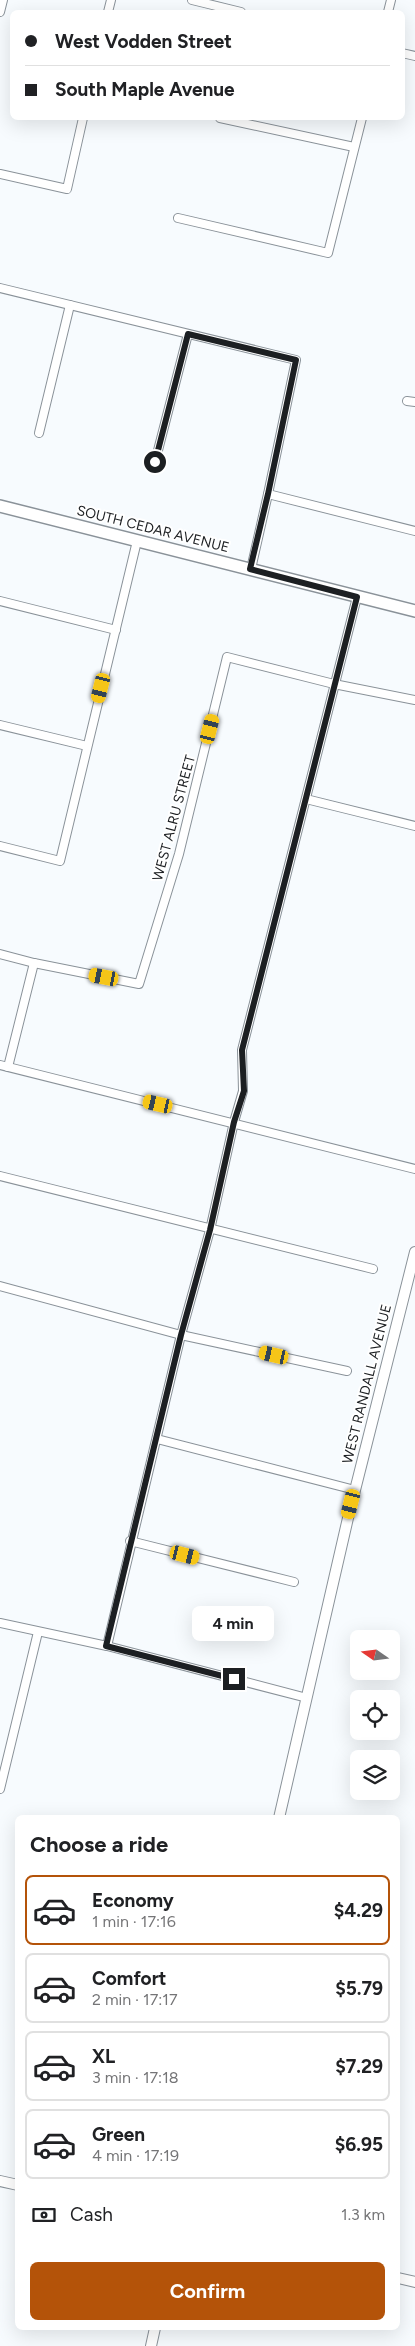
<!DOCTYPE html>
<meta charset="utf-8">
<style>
:root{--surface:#fff;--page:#f2f2f2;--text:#202124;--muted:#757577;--line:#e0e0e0;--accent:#b45309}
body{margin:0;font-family:Figtree,sans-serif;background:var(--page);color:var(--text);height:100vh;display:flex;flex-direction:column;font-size:19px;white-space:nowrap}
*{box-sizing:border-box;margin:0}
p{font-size:16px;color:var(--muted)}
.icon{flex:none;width:28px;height:28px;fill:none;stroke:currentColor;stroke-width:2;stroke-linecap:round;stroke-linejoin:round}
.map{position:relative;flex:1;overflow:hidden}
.sheet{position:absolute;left:15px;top:1815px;width:385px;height:515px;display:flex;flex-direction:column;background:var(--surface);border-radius:8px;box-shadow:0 5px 20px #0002}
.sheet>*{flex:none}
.top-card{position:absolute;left:10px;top:10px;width:395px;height:110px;border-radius:8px;box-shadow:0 5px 20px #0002;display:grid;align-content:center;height:110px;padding:0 15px;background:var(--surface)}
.needle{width:32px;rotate:284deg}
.controls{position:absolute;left:350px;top:1630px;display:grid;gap:10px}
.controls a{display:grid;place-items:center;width:50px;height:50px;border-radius:8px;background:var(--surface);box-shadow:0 5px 20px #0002;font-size:25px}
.end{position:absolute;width:22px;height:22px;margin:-11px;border:6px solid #1c1f22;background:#fff;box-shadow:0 0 0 2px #fff}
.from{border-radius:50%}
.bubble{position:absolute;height:35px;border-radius:8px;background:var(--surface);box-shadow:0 5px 20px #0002;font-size:16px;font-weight:700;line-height:35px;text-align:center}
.car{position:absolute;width:15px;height:30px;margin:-15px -8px;border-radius:6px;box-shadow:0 0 4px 1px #0007;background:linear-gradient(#f5c518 24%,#345 0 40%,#f5c518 0 76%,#345 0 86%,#f5c518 0)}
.top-card b{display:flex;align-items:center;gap:18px;height:48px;font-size:19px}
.top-card b+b{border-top:1px solid var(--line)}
.top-card i{width:12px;height:12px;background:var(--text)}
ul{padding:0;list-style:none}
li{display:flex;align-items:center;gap:15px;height:70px;margin:0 10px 8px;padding:0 5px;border:2px solid var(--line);border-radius:8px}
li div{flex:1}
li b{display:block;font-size:19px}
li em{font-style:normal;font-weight:700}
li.selected{border-color:var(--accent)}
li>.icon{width:45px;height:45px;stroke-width:1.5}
h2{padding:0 15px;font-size:22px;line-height:60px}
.pay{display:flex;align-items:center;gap:12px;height:55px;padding:0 15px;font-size:19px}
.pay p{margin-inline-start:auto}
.primary-button{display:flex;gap:10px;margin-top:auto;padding:10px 15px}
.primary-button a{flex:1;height:58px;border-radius:8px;background:var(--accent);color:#fff;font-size:20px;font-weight:700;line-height:58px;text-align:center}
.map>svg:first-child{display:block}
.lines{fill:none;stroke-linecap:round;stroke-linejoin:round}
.minor-casing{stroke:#8a9299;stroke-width:10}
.tertiary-casing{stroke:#8a9299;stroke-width:12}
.secondary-casing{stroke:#8a9299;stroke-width:14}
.minor{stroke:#fff;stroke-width:8}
.tertiary{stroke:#fff;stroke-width:10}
.secondary{stroke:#fff;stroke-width:11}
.route{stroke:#1c1f22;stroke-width:6}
.labels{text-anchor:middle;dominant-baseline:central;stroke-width:4;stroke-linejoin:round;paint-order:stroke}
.street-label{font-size:14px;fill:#1c1f22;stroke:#fff}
</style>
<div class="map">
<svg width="415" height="2346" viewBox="0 0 415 2346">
<rect width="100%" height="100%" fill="#f7fbfe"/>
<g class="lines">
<defs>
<g id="minor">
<path d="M192,0L241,12"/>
<path d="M0,12L3,0"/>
<path d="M108,12L111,0"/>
<path d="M388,12L391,0"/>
<path d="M402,53L415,56"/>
<path d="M220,118L354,147"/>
<path d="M0,174L67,189L83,118"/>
<path d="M178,218L328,253L362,118"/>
<path d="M0,288L296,360L268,494L251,569"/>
<path d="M407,401L415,402"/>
<path d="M39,433L70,305"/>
<path d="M155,462L188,334"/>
<path d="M268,494L415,531"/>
<path d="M0,601L116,630"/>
<path d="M0,725L87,746"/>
<path d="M306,799L415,826"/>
<path d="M0,846L60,861L137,541"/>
<path d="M0,954L34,963L139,984L179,854L227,657L334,684L415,700"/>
<path d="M0,1065L415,1169"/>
<path d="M8,1067L34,963"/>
<path d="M0,1176L373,1269"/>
<path d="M0,1286L181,1335L347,1371"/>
<path d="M157,1439L355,1490"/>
<path d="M130,1541L294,1582"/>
<path d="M0,1623L107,1646L307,1698"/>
<path d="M107,1646L181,1335L210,1230L234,1122L243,1091L242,1050L357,597"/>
<path d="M0,1789L38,1632"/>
</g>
<g id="tertiary">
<path d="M279,1818L348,1518L415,1252"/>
<path d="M0,2181L18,2185"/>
<path d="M398,2278L415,2282"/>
<path d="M151,2346L155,2328"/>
</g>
<path id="secondary" d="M0,506L415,611"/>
</defs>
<use href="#minor" class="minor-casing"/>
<use href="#tertiary" class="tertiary-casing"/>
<use href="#secondary" class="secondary-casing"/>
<use href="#minor" class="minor"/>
<use href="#tertiary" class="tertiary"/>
<use href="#secondary" class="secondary"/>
</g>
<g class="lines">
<path class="route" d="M155,462L188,334L296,360L268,494L250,569L357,597L242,1050L244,1091L234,1122L210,1230L181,1335L106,1646L234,1679"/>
</g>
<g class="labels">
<g class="street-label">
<text transform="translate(153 529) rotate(14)">SOUTH CEDAR AVENUE</text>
<text transform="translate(174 818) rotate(-75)">WEST ALRU STREET</text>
<text transform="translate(367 1384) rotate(-76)">WEST RANDALL AVENUE</text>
</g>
</g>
</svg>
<div class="controls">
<a><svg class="needle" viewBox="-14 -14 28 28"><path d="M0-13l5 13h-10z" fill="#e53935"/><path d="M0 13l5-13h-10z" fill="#757577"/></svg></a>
<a><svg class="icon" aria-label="locate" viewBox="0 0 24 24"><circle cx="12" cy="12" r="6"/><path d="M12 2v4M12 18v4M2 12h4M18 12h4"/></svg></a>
<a><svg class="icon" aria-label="layers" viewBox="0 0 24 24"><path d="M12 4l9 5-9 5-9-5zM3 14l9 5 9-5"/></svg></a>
</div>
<i class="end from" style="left:155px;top:462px"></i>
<i class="end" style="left:234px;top:1679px"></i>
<div class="bubble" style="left:192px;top:1606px;width:82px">4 min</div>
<i class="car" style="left:101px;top:688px;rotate:194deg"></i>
<i class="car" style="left:210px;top:729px;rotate:14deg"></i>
<i class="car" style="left:104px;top:977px;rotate:281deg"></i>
<i class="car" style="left:158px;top:1104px;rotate:283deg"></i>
<i class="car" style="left:274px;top:1355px;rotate:283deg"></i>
<i class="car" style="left:351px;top:1504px;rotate:194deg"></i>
<i class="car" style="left:185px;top:1555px;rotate:104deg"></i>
<div class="top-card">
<b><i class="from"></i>West Vodden Street</b>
<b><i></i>South Maple Avenue</b>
</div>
<section class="sheet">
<h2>Choose a ride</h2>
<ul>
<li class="selected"><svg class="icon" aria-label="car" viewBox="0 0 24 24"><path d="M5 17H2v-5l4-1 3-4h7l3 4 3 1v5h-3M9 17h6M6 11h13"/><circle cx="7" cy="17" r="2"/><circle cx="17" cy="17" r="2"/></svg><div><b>Economy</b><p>1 min · 17:16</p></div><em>$4.29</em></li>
<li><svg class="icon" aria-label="car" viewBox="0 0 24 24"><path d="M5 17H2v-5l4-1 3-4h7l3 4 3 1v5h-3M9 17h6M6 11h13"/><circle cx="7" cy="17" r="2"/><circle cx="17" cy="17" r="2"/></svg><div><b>Comfort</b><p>2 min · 17:17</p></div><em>$5.79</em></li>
<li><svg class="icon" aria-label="car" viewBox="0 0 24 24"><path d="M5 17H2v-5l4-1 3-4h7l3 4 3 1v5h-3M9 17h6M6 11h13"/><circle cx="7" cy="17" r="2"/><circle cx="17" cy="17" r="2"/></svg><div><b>XL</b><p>3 min · 17:18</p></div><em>$7.29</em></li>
<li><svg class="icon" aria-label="car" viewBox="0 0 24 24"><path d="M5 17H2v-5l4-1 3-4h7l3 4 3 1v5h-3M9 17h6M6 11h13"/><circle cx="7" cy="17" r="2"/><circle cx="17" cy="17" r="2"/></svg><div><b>Green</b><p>4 min · 17:19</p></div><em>$6.95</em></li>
</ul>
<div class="pay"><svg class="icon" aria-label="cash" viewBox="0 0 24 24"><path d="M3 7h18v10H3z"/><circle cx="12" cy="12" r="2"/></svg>Cash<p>1.3 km</p></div>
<div class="primary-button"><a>Confirm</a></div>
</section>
</div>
